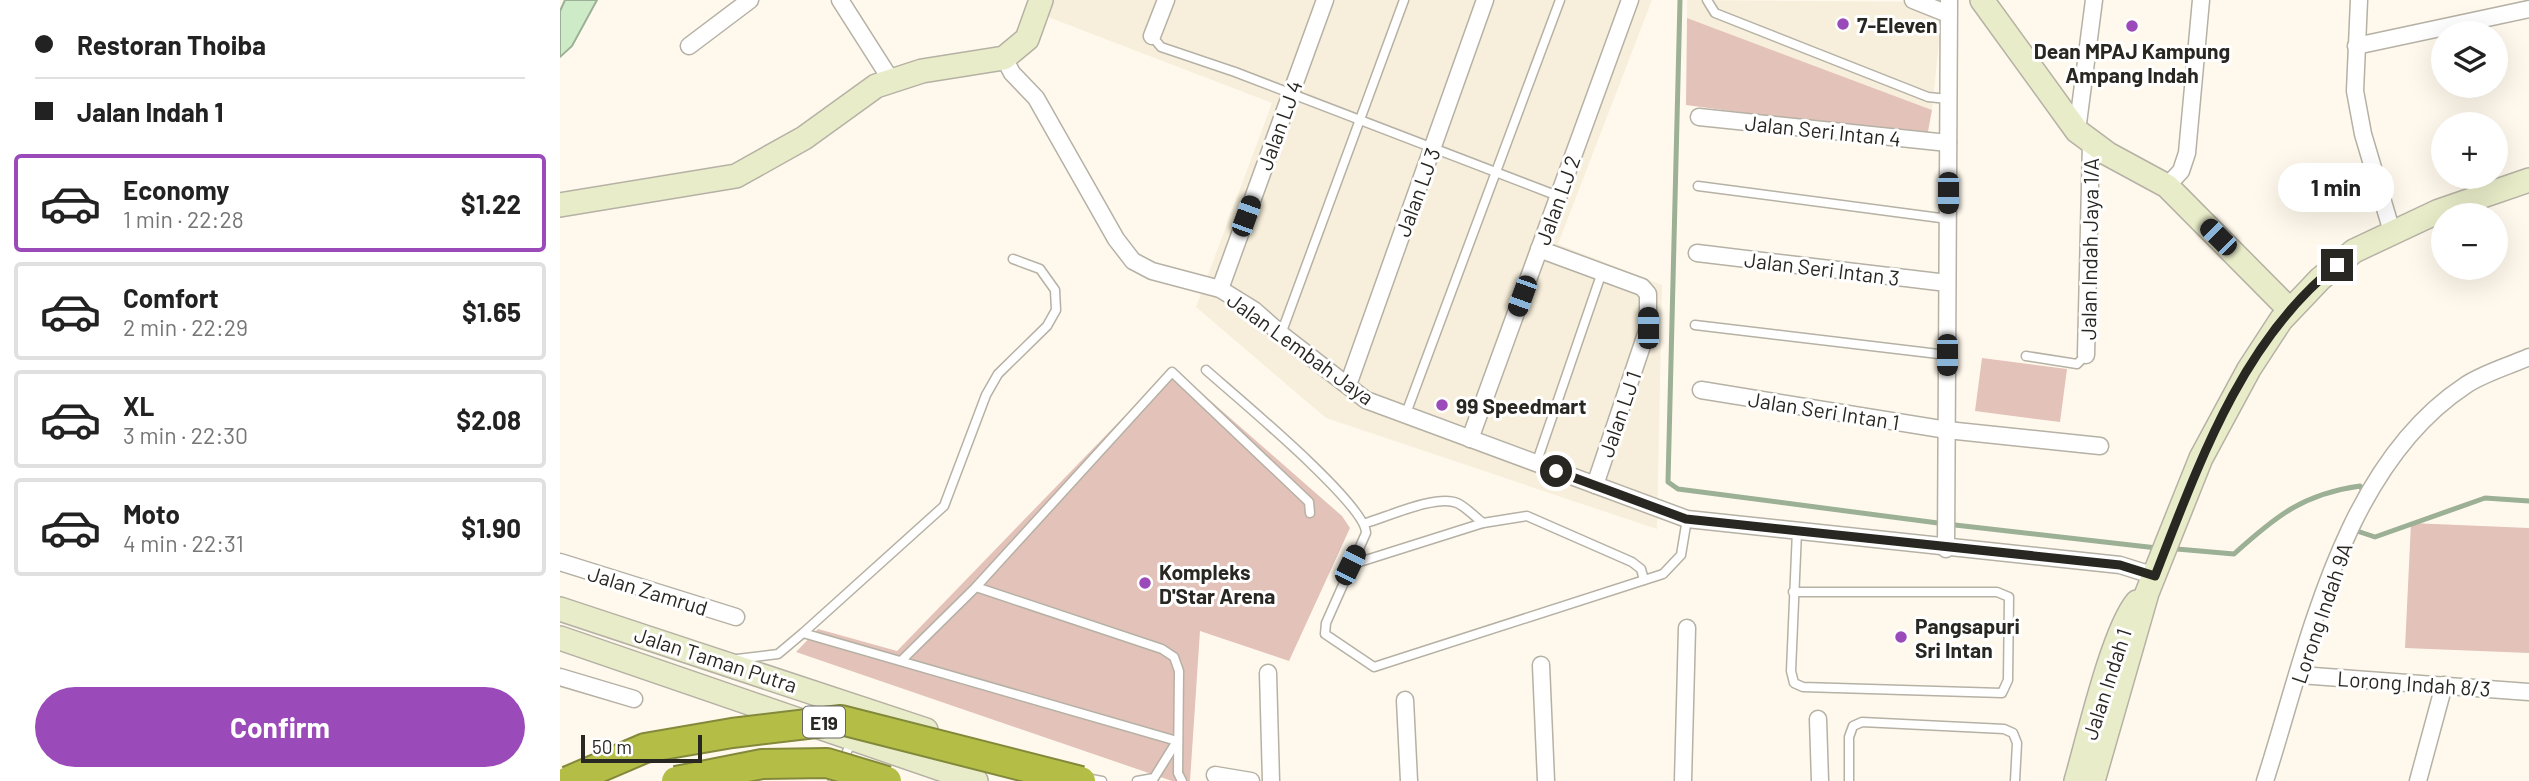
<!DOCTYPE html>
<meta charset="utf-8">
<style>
:root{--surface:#fff;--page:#f6f6f6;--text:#222;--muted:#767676;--line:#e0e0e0;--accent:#9b4ab9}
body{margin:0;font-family:Barlow,sans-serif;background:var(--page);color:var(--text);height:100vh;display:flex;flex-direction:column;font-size:26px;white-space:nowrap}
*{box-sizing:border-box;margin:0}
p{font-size:23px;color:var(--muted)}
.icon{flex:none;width:38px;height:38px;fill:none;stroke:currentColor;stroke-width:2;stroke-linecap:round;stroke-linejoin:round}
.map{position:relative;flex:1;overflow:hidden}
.sheet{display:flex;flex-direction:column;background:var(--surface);width:560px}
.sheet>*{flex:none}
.top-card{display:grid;align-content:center;height:154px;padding:0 35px;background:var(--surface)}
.tools{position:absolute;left:1871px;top:21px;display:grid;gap:14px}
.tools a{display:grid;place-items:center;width:77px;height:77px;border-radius:50%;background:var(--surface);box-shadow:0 7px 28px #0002;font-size:35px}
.scale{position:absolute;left:21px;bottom:18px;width:121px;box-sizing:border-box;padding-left:7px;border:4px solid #292722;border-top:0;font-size:19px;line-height:24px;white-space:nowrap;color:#292722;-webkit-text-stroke:5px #fff;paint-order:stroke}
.end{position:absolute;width:32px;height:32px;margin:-16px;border:9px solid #292722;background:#fff;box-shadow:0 0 0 4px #fff}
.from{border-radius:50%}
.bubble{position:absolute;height:49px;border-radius:24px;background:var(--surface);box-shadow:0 7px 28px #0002;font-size:23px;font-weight:700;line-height:49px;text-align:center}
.car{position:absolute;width:21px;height:42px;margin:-21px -10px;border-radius:9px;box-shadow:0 0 5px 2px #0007;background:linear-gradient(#222 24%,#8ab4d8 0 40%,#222 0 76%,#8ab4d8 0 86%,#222 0)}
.top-card b{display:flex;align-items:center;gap:24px;height:66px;font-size:26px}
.top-card b+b{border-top:2px solid var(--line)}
.top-card i{width:18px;height:18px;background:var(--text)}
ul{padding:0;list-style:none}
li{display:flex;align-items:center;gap:21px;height:98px;margin:0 14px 10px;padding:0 21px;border:4px solid var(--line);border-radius:7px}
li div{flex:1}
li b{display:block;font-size:26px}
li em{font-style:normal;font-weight:700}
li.active{border-color:var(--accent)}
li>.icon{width:63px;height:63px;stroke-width:1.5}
.cta{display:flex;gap:14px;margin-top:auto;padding:14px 35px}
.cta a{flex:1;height:80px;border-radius:42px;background:var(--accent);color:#fff;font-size:28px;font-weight:700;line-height:80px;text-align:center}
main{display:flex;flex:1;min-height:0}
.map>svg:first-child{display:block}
.built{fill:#f7efdb}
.green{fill:#e3c2b9}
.water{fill:#cdebc7;stroke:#9cb096;stroke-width:2}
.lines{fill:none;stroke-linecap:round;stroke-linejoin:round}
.stream{stroke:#9cb096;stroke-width:5}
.lane-casing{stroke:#b6b1a5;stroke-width:11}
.street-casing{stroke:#b6b1a5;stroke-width:19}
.secondary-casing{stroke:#b6b1a5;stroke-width:26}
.lane{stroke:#fff;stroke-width:8}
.street{stroke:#fff;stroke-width:16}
.secondary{stroke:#e8ecc8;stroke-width:23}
.highway-bridge-casing{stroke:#83893a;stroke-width:32;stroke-linecap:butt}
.highway-bridge{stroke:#b4be47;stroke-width:28}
.route{stroke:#292722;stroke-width:9}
.poi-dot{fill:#9b4ab9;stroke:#fff;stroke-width:2.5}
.labels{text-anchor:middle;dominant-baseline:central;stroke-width:6;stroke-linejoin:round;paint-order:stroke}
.shield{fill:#fff;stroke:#696864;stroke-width:2}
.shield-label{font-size:19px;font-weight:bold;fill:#292722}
.poi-label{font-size:21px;font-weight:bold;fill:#292722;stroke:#fff;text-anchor:start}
.street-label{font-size:21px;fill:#292722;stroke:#fff}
</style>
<main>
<section class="sheet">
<div class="top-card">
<b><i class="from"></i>Restoran Thoiba</b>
<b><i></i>Jalan Indah 1</b>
</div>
<ul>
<li class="active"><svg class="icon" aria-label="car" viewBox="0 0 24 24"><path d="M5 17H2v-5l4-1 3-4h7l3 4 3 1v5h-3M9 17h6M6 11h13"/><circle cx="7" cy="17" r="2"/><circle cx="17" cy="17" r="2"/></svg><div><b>Economy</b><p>1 min · 22:28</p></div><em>$1.22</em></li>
<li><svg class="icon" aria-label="car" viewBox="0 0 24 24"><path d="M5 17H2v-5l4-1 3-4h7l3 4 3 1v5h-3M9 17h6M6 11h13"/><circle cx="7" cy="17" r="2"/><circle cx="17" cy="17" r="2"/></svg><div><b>Comfort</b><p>2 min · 22:29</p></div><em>$1.65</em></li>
<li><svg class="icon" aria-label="car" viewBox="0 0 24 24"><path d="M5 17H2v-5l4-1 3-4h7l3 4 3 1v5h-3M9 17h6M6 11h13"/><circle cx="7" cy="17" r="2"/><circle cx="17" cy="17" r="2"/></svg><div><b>XL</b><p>3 min · 22:30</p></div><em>$2.08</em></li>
<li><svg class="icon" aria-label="car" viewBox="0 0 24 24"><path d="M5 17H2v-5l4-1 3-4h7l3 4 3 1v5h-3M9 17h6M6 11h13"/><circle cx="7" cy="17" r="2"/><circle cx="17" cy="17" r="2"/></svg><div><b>Moto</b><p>4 min · 22:31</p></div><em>$1.90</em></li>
</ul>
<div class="cta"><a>Confirm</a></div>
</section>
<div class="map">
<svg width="1969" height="781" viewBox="0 0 1969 781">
<rect width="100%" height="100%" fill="#fff9ed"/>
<g class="built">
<path d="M494,0H1092L998,244L1102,285L1097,529L766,418L636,307L712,103L488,17Z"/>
<path d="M1127,0L1383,2L1372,110L1127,18Z"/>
</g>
<g class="green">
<path d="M1127,18L1372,110L1367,137L1126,105Z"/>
<path d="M1422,358L1507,369L1500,422L1415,411Z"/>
<path d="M612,367L782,516L790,528L729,661L640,631L630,781H612L236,652L258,629L337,651Z"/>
<path d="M1851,523L1969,528V653L1845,648Z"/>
</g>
<path class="water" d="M5,0H37L12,46L0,57V11Z"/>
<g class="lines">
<g class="stream">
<path d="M1120,0L1108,482L1118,489L1378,523"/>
<path d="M1395,525L1597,548"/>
<path d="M1796,525L1797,531L1815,537L1925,498L1969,501"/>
<path d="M1617,549L1674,554C1716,516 1743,494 1800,486L1805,493"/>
</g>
<defs>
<g id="lane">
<path d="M1147,0L1155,13L1368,97L1388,99"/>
<path d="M592,36L601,47L675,72L998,196"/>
<path d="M1138,186L1388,219"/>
<path d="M1135,325L1387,355"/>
<path d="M721,334L844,0"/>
<path d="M1466,356L1517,364L1526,355"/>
<path d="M646,370C674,395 806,504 806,533L766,623L765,634L814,667L1103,574L1121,555L1127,519"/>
<path d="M845,416L1000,0"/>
<path d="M976,464L1042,272"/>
<path d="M806,523C827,517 877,494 897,503C906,507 915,517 923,523"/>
<path d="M790,565L923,523L967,516L1072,562L1081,569L1084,580"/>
<path d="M416,587L612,372L749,502L750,513"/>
<path d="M1233,592H1437L1449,597L1448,680L1442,693L1243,687L1234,683L1231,671L1237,531"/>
<path d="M243,633L384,506L426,395L438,374L487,326L496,310L495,290L480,269L453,259"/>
<path d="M177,659L218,654L243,633L617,741"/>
<path d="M342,660L416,587L602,649L614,657L619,671L618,773L622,781"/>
<path d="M526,778L542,781"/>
<path d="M273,781L293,739"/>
<path d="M577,781L594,778L617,741"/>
<path d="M1289,781V737L1293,726L1302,722L1444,729L1453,733L1457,743L1455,781"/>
</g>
<g id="street">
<path d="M280,0L331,80"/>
<path d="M1353,0L1388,14"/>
<path d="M1799,0L1795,91L1803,134L1832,232"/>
<path d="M592,36L606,0"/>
<path d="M129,46L190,0"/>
<path d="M1796,46L1969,9"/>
<path d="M444,58L452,73L476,98L556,239L573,261L592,271L660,289L694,310L721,334L806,400L1127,519L1560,565L1595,576"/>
<path d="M1139,117L1388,143"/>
<path d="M1517,131L1534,0"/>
<path d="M1607,186L1621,171L1627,153L1641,0"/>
<path d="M979,249L1082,287L1088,294V328L1035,485"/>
<path d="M1137,253L1387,283"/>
<path d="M660,289L765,0"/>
<path d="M1526,355L1531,143"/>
<path d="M788,385L925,0"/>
<path d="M1141,390L1387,430L1540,446"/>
<path d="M910,439L1070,0"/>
<path d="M1386,549L1389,0"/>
<path d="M0,562L176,617"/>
<path d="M981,665L986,781"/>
<path d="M708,673L711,781"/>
<path d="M1740,675L1969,692"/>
<path d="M0,677L74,699"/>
<path d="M845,700L849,781"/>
<path d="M1258,719L1260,781"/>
<path d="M655,775L691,781"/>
<path d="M1123,781L1127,628"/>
<path d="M1705,781C1748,648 1781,467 1906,385C1924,373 1949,366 1969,357"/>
<path d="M1858,781L1884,685"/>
</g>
<g id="secondary">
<path d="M1422,0L1517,131L1548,154L1607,186L1730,310"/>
<path d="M0,205L176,176L244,138L316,86L362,71L444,58L467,39L481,0"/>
<path d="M0,609L366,730"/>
<path d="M0,638L416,781"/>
<path d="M1516,781C1528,740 1553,630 1577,602"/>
<path d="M1533,781L1587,593L1641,458L1689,369L1721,320L1760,279L1794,251L1879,211L1969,180"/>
</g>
</defs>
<use href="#lane" class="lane-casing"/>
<use href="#street" class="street-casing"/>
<use href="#secondary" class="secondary-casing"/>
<use href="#lane" class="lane"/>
<use href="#street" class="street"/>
<use href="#secondary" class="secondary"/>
<defs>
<g id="highway-bridge">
<path d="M8,781L85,748L172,733L281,720L521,781"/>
<path d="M116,781L202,764L267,763L327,781"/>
</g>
</defs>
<use href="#highway-bridge" class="highway-bridge-casing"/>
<use href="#highway-bridge" class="highway-bridge"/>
</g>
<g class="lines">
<path class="route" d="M996,471L1126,519L1560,565L1595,576C1638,466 1681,341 1777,265"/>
</g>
<g class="poi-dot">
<circle cx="1283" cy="24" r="7"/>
<circle cx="1572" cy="26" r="7"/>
<circle cx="882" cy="405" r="7"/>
<circle cx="585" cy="583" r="7"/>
<circle cx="1341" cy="637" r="7"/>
</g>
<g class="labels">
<rect class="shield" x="243" y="706.5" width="42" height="31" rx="5"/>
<g class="shield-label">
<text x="264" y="722">E19</text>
</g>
<g class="poi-label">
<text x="1297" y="24">7-Eleven</text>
<text x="1572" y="50" text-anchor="middle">Dean MPAJ Kampung<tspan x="1572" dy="24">Ampang Indah</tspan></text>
<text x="896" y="405">99 Speedmart</text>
<text x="599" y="571">Kompleks<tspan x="599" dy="24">D'Star Arena</tspan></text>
<text x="1355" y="625">Pangsapuri<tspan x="1355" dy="24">Sri Intan</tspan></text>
</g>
<g class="street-label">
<text transform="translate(719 125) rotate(-70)">Jalan LJ 4</text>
<text transform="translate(1263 130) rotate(6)">Jalan Seri Intan 4</text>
<text transform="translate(857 192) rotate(-70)">Jalan LJ 3</text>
<text transform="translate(997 200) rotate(-70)">Jalan LJ 2</text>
<text transform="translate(1529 249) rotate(-89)">Jalan Indah Jaya 1/A</text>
<text transform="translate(1262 268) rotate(7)">Jalan Seri Intan 3</text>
<text transform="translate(741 348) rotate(36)">Jalan Lembah Jaya</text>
<text transform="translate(1264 410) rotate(9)">Jalan Seri Intan 1</text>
<text transform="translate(1059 414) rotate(-71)">Jalan LJ 1</text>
<text transform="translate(88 590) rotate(17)">Jalan Zamrud</text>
<text transform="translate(1761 613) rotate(-71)">Lorong Indah 9A</text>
<text transform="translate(156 659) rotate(18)">Jalan Taman Putra</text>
<text transform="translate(1854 683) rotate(4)">Lorong Indah 8/3</text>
<text transform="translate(1546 684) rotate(-72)">Jalan Indah 1</text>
</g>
</g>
</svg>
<div class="tools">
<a><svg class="icon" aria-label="layers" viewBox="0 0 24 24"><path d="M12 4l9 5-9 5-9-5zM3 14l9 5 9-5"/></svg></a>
<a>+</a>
<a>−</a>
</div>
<div class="scale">50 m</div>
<i class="end from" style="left:996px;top:471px"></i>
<i class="end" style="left:1777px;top:265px"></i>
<div class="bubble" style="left:1718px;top:163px;width:116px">1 min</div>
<i class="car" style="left:1388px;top:193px;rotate:180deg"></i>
<i class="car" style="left:686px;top:216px;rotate:20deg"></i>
<i class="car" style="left:1658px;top:237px;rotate:315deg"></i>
<i class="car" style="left:962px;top:296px;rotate:200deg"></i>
<i class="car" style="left:1088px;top:328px;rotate:0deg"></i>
<i class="car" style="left:1387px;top:355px;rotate:180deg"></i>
<i class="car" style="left:790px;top:565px;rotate:26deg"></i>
</div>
</main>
